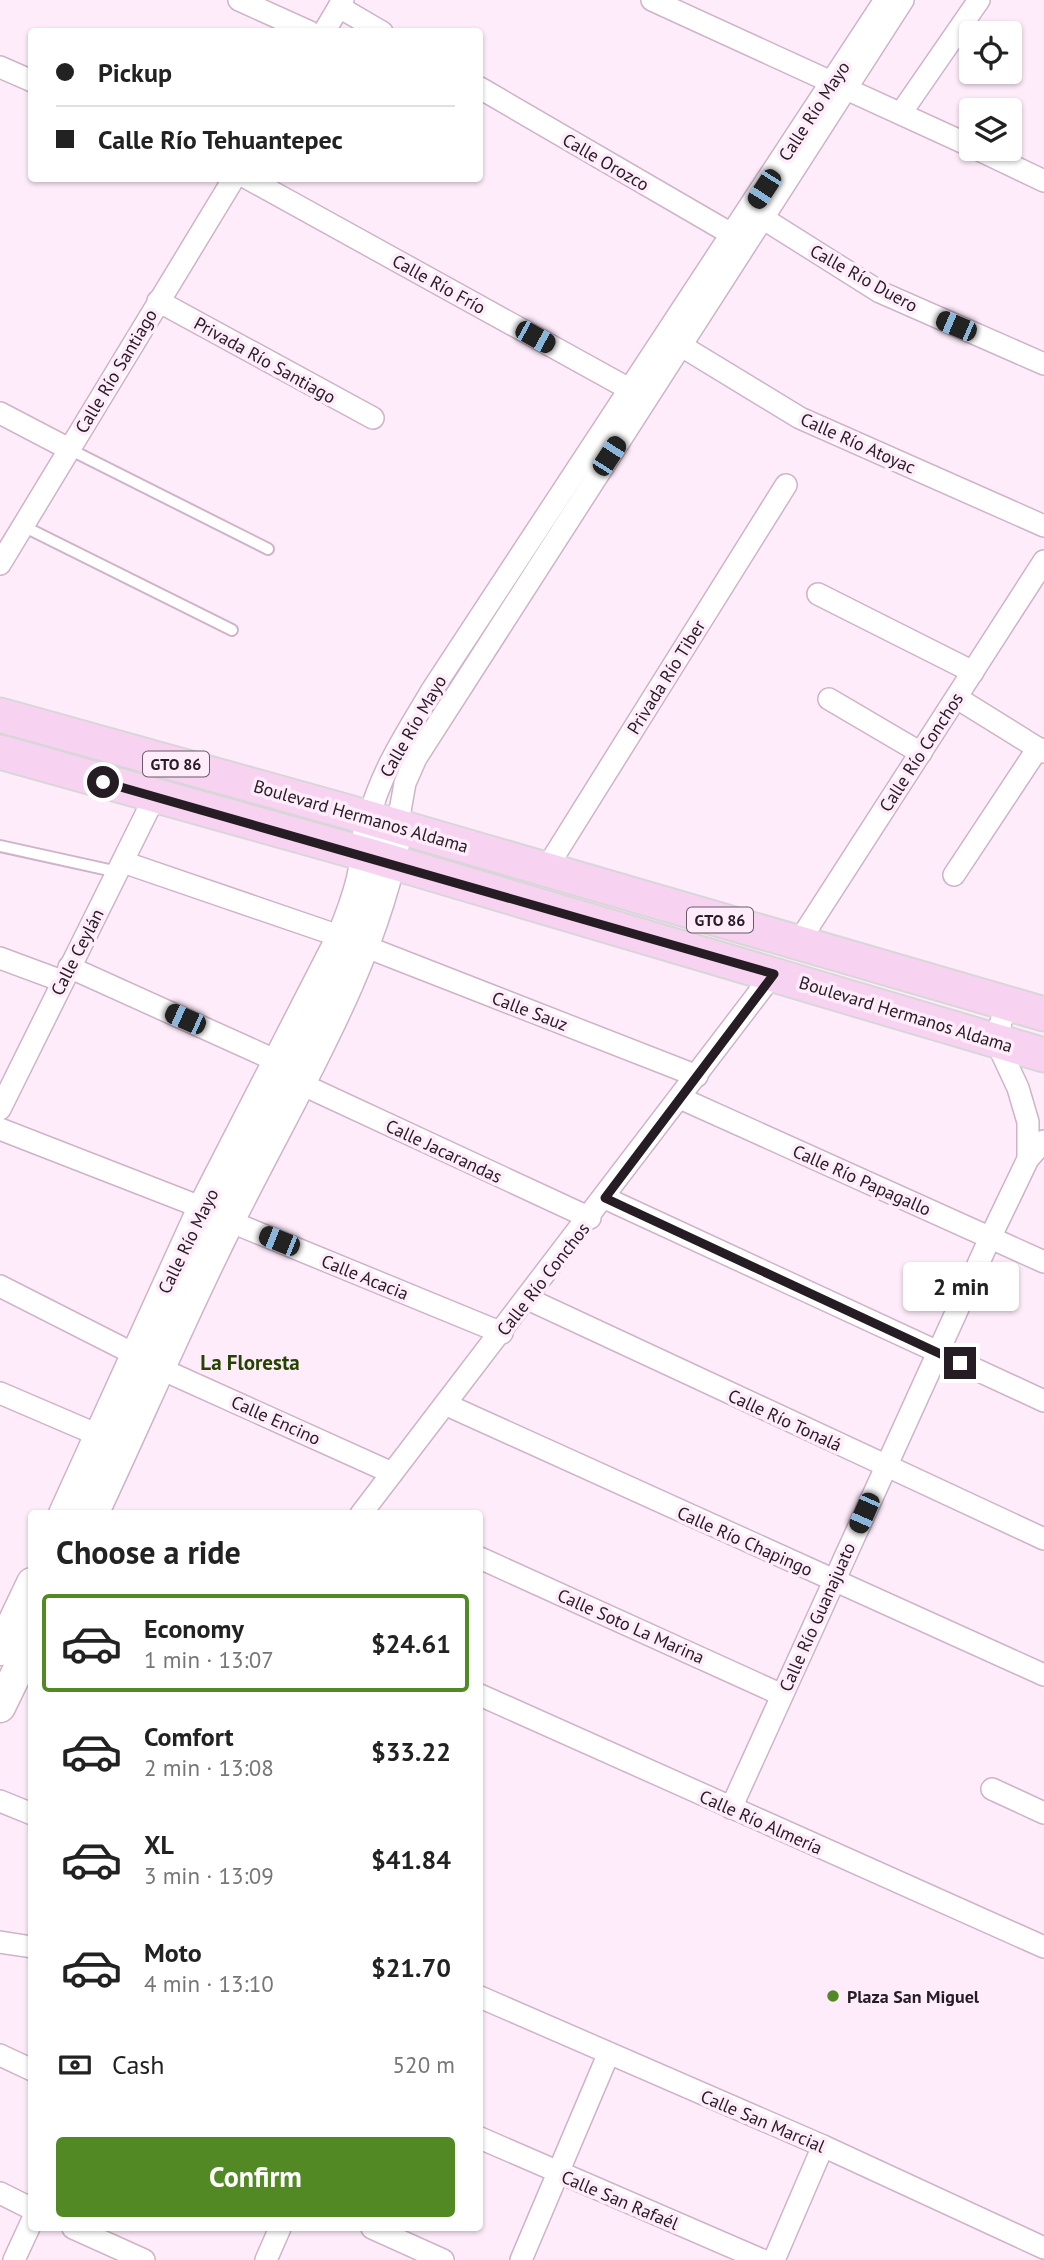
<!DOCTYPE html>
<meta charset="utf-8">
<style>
:root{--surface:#fff;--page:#f6f6f6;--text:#222;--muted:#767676;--line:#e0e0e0;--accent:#528924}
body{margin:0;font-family:"PT Sans",sans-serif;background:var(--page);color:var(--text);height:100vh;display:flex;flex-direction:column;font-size:26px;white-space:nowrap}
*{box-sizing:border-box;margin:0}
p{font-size:23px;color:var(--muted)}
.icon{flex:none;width:38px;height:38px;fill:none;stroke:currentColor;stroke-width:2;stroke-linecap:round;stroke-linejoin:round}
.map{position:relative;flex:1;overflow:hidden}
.details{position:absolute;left:28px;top:1510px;width:455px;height:721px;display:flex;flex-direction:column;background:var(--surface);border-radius:7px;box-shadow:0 2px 5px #0004}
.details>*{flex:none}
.guide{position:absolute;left:28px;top:28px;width:455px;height:154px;border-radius:7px;box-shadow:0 2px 5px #0004;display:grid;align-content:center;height:154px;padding:0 28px;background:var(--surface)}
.buttons{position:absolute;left:959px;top:21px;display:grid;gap:14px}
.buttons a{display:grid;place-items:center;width:63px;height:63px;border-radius:7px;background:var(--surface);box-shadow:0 2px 5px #0004;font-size:35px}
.end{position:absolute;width:32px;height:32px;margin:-16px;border:9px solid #261c24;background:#fff;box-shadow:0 0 0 4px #fff}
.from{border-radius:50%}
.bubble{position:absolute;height:49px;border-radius:7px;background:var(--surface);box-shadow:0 2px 5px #0004;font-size:23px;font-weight:800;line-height:49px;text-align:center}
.car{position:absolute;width:21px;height:42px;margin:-21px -10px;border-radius:9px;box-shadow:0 0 5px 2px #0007;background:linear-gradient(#222 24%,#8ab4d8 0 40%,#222 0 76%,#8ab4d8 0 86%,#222 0)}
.guide b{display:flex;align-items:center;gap:24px;height:66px;font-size:26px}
.guide b+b{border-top:2px solid var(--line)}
.guide i{width:18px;height:18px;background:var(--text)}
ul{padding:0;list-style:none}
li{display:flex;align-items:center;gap:21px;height:98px;margin:0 14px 10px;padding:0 14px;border:4px solid transparent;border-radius:7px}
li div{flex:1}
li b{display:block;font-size:26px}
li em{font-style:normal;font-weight:800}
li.current{border-color:var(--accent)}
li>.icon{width:63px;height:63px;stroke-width:1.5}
h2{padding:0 28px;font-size:32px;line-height:84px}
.pay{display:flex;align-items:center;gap:18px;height:77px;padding:0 28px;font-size:26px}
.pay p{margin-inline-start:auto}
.cta{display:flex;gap:14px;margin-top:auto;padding:14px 28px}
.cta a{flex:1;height:80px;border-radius:7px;background:var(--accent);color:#fff;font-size:28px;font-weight:800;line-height:80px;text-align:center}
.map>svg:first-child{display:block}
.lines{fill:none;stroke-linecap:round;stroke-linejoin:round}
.lane-casing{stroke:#cfb3c9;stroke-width:14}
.street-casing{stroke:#cfb3c9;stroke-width:24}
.secondary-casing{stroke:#cfb3c9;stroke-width:33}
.primary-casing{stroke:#d8d6d8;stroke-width:37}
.lane{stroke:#fff;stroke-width:10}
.street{stroke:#fff;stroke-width:21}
.secondary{stroke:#fff;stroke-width:30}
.primary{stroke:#f8d3f1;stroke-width:33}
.route{stroke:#261c24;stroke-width:9}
.poi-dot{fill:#528924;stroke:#feecfa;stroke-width:2.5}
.labels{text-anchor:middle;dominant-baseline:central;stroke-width:7;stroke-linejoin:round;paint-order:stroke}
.shield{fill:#feecfa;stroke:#675a64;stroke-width:2}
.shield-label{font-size:16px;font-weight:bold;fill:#261c24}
.street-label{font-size:18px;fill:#261c24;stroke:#feecfa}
.poi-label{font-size:18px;font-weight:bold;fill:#261c24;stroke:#feecfa;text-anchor:start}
.quarter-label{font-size:21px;font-weight:bold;fill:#240;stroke:#feecfa}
</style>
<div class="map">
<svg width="1044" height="2260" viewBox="0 0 1044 2260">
<rect width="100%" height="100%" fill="#feecfa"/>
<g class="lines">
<defs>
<g id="lane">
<path d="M69,449L268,549"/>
<path d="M23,526L232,630"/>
<path d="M0,846L118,872"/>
</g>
<g id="street">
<path d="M239,0L310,32"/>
<path d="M652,0L971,146"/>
<path d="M339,7L382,32"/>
<path d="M324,32L343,0"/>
<path d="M0,67L32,81"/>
<path d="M480,88L733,235"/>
<path d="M901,113L979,0"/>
<path d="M977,149L1044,181"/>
<path d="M247,178L631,390"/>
<path d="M764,219L880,292L1044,364"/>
<path d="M158,301L373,418"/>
<path d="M680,345L800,418L1044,526"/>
<path d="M0,413L69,449"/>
<path d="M0,564L234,178"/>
<path d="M818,594L973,672"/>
<path d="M957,698L1044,752"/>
<path d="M829,699L921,753"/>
<path d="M369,818C381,771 408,731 432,690L885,0"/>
<path d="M397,828L405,783L416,758L903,0"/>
<path d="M123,862L342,937"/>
<path d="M546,869L786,485"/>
<path d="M954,875L1038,748"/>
<path d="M798,943L1044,561"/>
<path d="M364,946L697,1076"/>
<path d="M0,958L62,981"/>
<path d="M69,967L277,1061"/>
<path d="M1006,1003L996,1041L1018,1088L1028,1122V1159"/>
<path d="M299,1083L590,1218"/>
<path d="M680,1098L1044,1262"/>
<path d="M0,1109L155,796"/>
<path d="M0,1129L203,1208"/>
<path d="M605,1198L1044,1401"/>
<path d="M229,1221L502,1333"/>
<path d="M0,1286L134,1354"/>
<path d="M528,1299L1044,1539"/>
<path d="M159,1368L392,1473"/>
<path d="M0,1393L98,1435"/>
<path d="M447,1405L1044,1675"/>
<path d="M361,1514L773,974"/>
<path d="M480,1558L782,1695"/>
<path d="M480,1695L1044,1947"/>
<path d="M992,1789L1044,1813"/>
<path d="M0,1801L32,1814"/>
<path d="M731,1808L990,1238L1028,1159L1044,1141"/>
<path d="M0,1942L32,1947"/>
<path d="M480,1997L823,2146L1044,2248"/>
<path d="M0,2055L32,2070"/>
<path d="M480,2138L762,2260"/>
<path d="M0,2193L32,2209"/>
<path d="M73,2228L144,2260"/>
<path d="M372,2228L443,2260"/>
<path d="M14,2260L32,2221"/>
<path d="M266,2260L280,2228"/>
<path d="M521,2260L608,2055"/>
<path d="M774,2260L823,2146"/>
</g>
<g id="secondary">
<path d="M64,1514L203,1208L342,937C360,894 368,865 369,818"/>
<path d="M93,1514C139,1416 181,1317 229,1221C290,1097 374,964 397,828"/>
<path d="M0,1650L32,1583"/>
<path d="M0,1707L32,1641"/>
</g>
<g id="primary">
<path d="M0,715L352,813L1044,1014"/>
<path d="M0,752L368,855L1044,1055"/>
</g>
</defs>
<use href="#lane" class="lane-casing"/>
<use href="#street" class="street-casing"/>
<use href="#secondary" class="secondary-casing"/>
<use href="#primary" class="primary-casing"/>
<use href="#lane" class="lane"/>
<use href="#street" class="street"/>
<use href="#secondary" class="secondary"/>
<use href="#primary" class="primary"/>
</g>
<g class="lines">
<path class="route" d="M103,782L774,974L605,1198L960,1363"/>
</g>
<circle class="poi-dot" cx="833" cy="1996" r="7"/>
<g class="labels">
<g class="shield">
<rect x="143" y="751.5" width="66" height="25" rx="5"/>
<rect x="687" y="907.5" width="66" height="25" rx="5"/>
</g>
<g class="shield-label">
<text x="176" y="764">GTO 86</text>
<text x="720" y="920">GTO 86</text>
</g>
<g class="street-label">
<text transform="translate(814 111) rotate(-57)">Calle Río Mayo</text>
<text transform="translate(606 162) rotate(30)">Calle Orozco</text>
<text transform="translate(864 278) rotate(29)">Calle Río Duero</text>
<text transform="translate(439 284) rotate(29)">Calle Río Frío</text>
<text transform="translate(265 360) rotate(29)">Privada Río Santiago</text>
<text transform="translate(116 371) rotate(-59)">Calle Río Santiago</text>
<text transform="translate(858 443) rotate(24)">Calle Río Atoyac</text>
<text transform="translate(666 677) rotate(-58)">Privada Río Tiber</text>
<text transform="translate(413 726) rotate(-60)">Calle Río Mayo</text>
<text transform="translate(921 752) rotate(-57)">Calle Río Conchos</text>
<text transform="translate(361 816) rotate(16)">Boulevard Hermanos Aldama</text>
<text transform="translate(77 952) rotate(-63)">Calle Ceylán</text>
<text transform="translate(530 1011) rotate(21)">Calle Sauz</text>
<text transform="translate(906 1014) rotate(17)">Boulevard Hermanos Aldama</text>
<text transform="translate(444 1151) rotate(25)">Calle Jacarandas</text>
<text transform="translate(862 1180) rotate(24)">Calle Río Papagallo</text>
<text transform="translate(188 1241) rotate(-64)">Calle Río Mayo</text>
<text transform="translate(365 1277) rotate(22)">Calle Acacia</text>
<text transform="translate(543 1279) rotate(-52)">Calle Río Conchos</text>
<text transform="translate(276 1420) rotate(24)">Calle Encino</text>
<text transform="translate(785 1420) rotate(25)">Calle Río Tonalá</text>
<text transform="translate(745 1541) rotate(24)">Calle Río Chapingo</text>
<text transform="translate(817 1617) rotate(-66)">Calle Río Guanajuato</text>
<text transform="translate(631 1626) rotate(24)">Calle Soto La Marina</text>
<text transform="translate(761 1822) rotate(24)">Calle Río Almería</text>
<text transform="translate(763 2121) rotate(23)">Calle San Marcial</text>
<text transform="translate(620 2200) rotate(23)">Calle San Rafaél</text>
</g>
<g class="poi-label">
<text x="847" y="1996">Plaza San Miguel</text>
</g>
<g class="quarter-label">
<text x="250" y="1362">La Floresta</text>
</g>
</g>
</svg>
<div class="buttons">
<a><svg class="icon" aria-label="locate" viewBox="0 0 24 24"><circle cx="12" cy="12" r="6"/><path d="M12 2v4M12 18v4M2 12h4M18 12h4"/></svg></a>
<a><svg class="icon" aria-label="layers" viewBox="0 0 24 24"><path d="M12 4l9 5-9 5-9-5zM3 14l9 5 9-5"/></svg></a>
</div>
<i class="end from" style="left:103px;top:782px"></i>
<i class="end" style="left:960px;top:1363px"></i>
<div class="bubble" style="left:903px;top:1262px;width:116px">2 min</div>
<i class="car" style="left:764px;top:189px;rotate:213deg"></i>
<i class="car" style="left:956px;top:326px;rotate:293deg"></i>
<i class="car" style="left:535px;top:337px;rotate:119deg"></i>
<i class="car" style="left:609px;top:456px;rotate:33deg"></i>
<i class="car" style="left:185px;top:1019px;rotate:294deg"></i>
<i class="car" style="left:279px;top:1241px;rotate:292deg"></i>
<i class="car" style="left:864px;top:1513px;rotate:204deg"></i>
<div class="guide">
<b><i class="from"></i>Pickup</b>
<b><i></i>Calle Río Tehuantepec</b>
</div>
<section class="details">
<h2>Choose a ride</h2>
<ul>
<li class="current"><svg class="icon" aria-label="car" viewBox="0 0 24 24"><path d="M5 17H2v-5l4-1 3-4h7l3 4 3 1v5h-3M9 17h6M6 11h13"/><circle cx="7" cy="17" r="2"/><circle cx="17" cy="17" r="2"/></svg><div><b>Economy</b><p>1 min · 13:07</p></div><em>$24.61</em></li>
<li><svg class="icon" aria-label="car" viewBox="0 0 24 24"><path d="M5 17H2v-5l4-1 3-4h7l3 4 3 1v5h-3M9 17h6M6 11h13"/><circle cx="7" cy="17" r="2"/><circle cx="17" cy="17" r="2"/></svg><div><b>Comfort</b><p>2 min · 13:08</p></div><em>$33.22</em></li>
<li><svg class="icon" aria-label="car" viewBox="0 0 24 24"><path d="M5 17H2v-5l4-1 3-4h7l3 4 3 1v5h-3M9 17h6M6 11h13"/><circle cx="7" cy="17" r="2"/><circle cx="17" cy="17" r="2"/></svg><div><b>XL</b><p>3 min · 13:09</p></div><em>$41.84</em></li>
<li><svg class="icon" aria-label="car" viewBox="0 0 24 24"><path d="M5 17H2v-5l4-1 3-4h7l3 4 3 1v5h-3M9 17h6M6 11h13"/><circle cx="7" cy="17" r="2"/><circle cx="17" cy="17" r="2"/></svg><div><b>Moto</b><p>4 min · 13:10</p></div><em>$21.70</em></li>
</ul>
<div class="pay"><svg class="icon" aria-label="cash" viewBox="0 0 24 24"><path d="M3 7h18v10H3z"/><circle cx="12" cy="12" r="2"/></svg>Cash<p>520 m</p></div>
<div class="cta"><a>Confirm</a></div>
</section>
</div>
